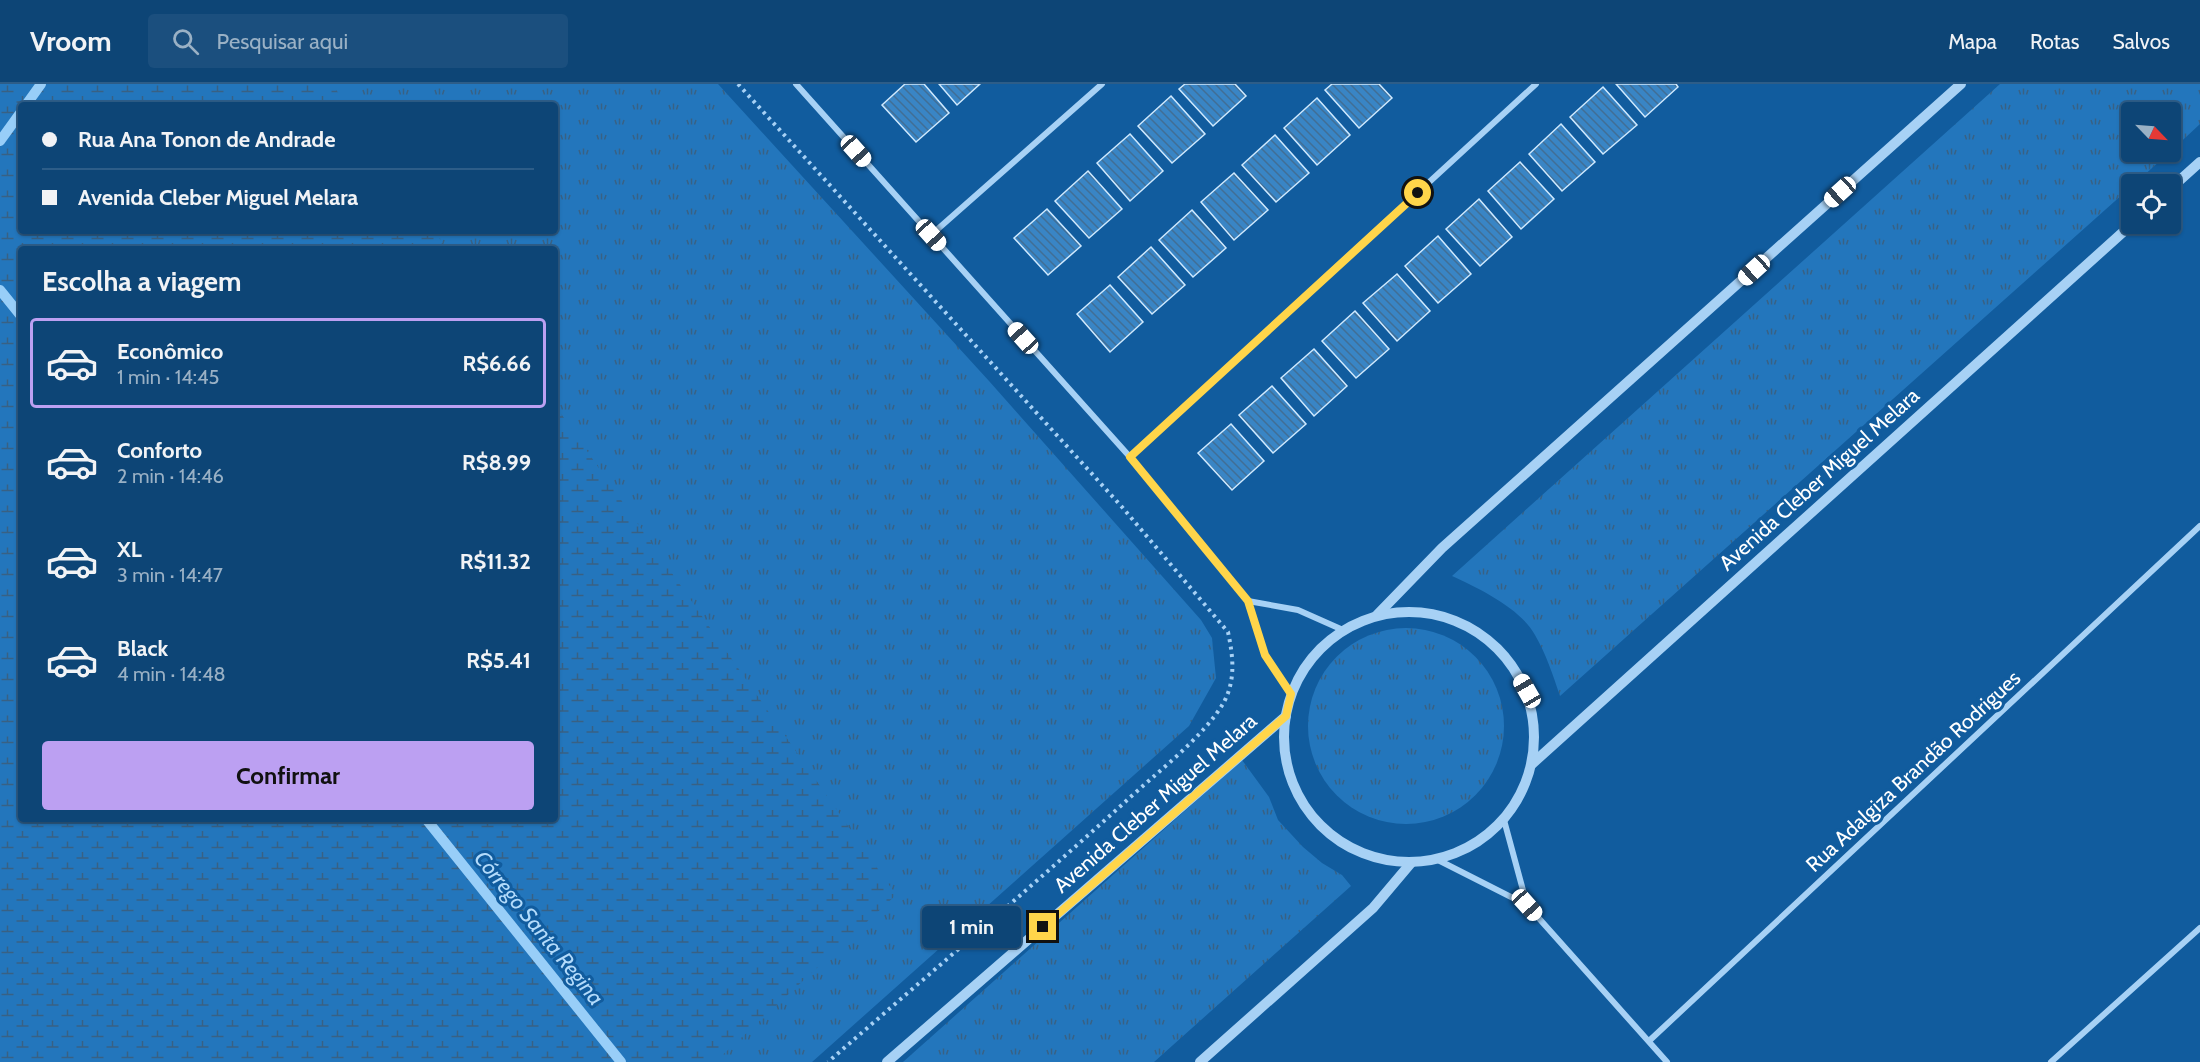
<!DOCTYPE html>
<html lang="pt">
<meta charset="utf-8">
<style>
:root{--surface:#0d4576;--page:#1b4f7e;--text:#f1f3f6;--muted:#9ab1c5;--line:#2d5d88;--accent:#bca0f2}
body{margin:0;font-family:Cabin,sans-serif;background:var(--page);color:var(--text);height:100vh;display:flex;flex-direction:column;font-size:22px;white-space:nowrap}
*{box-sizing:border-box;margin:0}
p{font-size:20px;color:var(--muted)}
.icon{flex:none;width:33px;height:33px;fill:none;stroke:currentColor;stroke-width:2;stroke-linecap:round;stroke-linejoin:round}
.map{position:relative;flex:1;overflow:hidden}
.panel{position:absolute;left:18px;top:162px;width:540px;height:576px;display:flex;flex-direction:column;background:var(--surface);border-radius:6px;box-shadow:0 2px 4px #0004,0 0 0 2px var(--line)}
.panel>*{flex:none}
.guide{position:absolute;left:18px;top:18px;width:540px;height:132px;border-radius:6px;box-shadow:0 2px 4px #0004,0 0 0 2px var(--line);display:grid;align-content:center;height:132px;padding:0 24px;background:var(--surface)}
.needle{width:39px;rotate:115deg}
.buttons{position:absolute;left:2121px;top:18px;display:grid;gap:12px}
.buttons a{display:grid;place-items:center;width:60px;height:60px;border-radius:6px;background:var(--surface);box-shadow:0 2px 4px #0004,0 0 0 2px var(--line);font-size:30px}
.end{position:absolute;width:27px;height:27px;margin:-14px;border:8px solid #ffd54a;background:#111;box-shadow:0 0 0 3px #111}
.from{border-radius:50%}
.bubble{position:absolute;height:42px;border-radius:6px;background:var(--surface);box-shadow:0 2px 4px #0004,0 0 0 2px var(--line);font-size:20px;font-weight:700;line-height:42px;text-align:center}
.car{position:absolute;width:18px;height:36px;margin:-18px -9px;border-radius:8px;box-shadow:0 0 4px 2px #0007;background:linear-gradient(#fff 24%,#345 0 40%,#fff 0 76%,#345 0 86%,#fff 0)}
.guide b{display:flex;align-items:center;gap:21px;height:57px;font-size:22px}
.guide b+b{border-top:2px solid var(--line)}
.guide i{width:15px;height:15px;background:var(--text)}
ul{padding:0;list-style:none}
li{display:flex;align-items:center;gap:18px;height:90px;margin:0 12px 9px;padding:0 12px;border:3px solid transparent;border-radius:6px}
li div{flex:1}
li b{display:block;font-size:22px}
li em{font-style:normal;font-weight:700}
li.on{border-color:var(--accent)}
li>.icon{width:54px;height:54px;stroke-width:1.5}
h2{padding:0 24px;font-size:27px;line-height:72px}
.cta{display:flex;gap:12px;margin-top:auto;padding:12px 24px}
.cta a{flex:1;height:69px;border-radius:6px;background:var(--accent);color:#111;font-size:24px;font-weight:700;line-height:69px;text-align:center}
header{display:flex;align-items:center;gap:36px;box-sizing:border-box;height:84px;padding:0 30px;background:var(--surface);border-bottom:2px solid var(--line)}
header strong{font-size:28px}
nav{display:flex;gap:33px;margin-inline-start:auto;font-size:21px}
.search{width:420px;height:54px;background:var(--page);display:flex;align-items:center;gap:15px;box-sizing:border-box;padding:0 21px;border-radius:6px;color:var(--muted);font-size:22px}
.map>svg:first-child{display:block}
.grass{fill:url(#grass-tufts);fill-rule:evenodd}
.wetland{fill:url(#wetland-marsh)}
.lines{fill:none;stroke-linecap:round;stroke-linejoin:round}
.stream{stroke:#98cef8;stroke-width:10}
.building{fill:url(#building-back-hatch);stroke:#cfe9fe;stroke-width:1.5}
.path{stroke:#a7d1f5;stroke-width:4;stroke-dasharray:3 4.5;stroke-linecap:butt}
.minor{stroke:#a7d1f5;stroke-width:6}
.tertiary{stroke:#a7d1f5;stroke-width:10}
.route{stroke:#ffd54a;stroke-width:8}
.labels{text-anchor:middle;dominant-baseline:central;stroke-width:6;stroke-linejoin:round;paint-order:stroke}
.street-label{font-size:21px;fill:#fff;stroke:#115c9e}
.water-label{font-size:22px;font-style:italic;fill:#b3dbfb;stroke:#115c9e}
</style>
<header>
<strong>Vroom</strong>
<div class="search"><svg class="icon" aria-label="search" viewBox="0 0 24 24"><circle cx="10" cy="10" r="6"/><path d="M15 15l6 6"/></svg>Pesquisar aqui</div>
<nav><a>Mapa</a><a>Rotas</a><a>Salvos</a></nav>
</header>
<div class="map">
<svg width="2200" height="978" viewBox="0 0 2200 978">
<defs>
<pattern id="grass-tufts" width="24" height="20" patternUnits="userSpaceOnUse" patternTransform="scale(1.5)"><rect width="24" height="20" fill="#2376bc"/><path d="M3 7l-1-3M5 7V3M7 7l1-3M15 17l-1-3M17 17v-4M19 17l1-3" fill="none" stroke="#386184"/></pattern>
<pattern id="wetland-marsh" width="20" height="14" patternUnits="userSpaceOnUse" patternTransform="scale(1.5)"><rect width="20" height="14" fill="#2376bc"/><path d="M1 5h8M5 5V1M11 12h8M15 12V8" fill="none" stroke="#386184"/></pattern>
<pattern id="building-back-hatch" width="6" height="6" patternUnits="userSpaceOnUse" patternTransform="scale(1.5)"><rect width="6" height="6" fill="#3985c5"/><path d="M-1 5l2 2M0 0l6 6M5-1l2 2" fill="none" stroke="#416e95"/></pattern>
</defs>
<rect width="100%" height="100%" fill="#115c9e"/>
<g class="grass">
<path d="M0,0H718L989,297L1201,536L1212,554L1216,594L1189,642L812,978H0ZM21,21H555V147H21ZM21,165H555V735H21Z"/>
<path d="M2000,0H2200V40L2171,67L2170,28H2132V68H2170L1560,612C1553,591 1546,570 1535,551C1520,524 1480,505 1452,492Z"/>
<circle cx="1406" cy="642" r="98"/>
<path d="M1242,676L1269,713L1278,736L1303,763L1322,779L1342,791L1351,802L1154,978H903Z"/>
</g>
<path class="wetland" d="M0,0H332L347,21H21V147H434L447,165H21V735H555V321L896,811L715,978H1L0,976Z"/>
<g class="lines">
<g class="stream">
<path d="M26,21L41,0"/>
<path d="M0,57L21,28"/>
<path d="M0,206L21,232"/>
<path d="M426,735L621,978"/>
</g>
</g>
<g class="building">
<path d="M905,0H924L949,29L916,58L882,21Z"/>
<path d="M939,0H980L957,21Z"/>
<path d="M1185,0H1235L1246,12L1213,42L1179,5Z"/>
<path d="M1332,0H1379L1392,14L1359,44L1325,6Z"/>
<path d="M1616,0H1676L1678,3L1645,33Z"/>
<path d="M1603,3L1637,41L1603,70L1570,33Z"/>
<path d="M1171,12L1205,50L1172,79L1138,42Z"/>
<path d="M1317,14L1350,51L1317,81L1284,44Z"/>
<path d="M1561,40L1595,78L1562,107L1529,70Z"/>
<path d="M1130,50L1163,87L1130,117L1097,79Z"/>
<path d="M1275,51L1309,89L1276,118L1242,81Z"/>
<path d="M1520,78L1554,115L1521,145L1488,107Z"/>
<path d="M1088,87L1122,125L1089,154L1055,117Z"/>
<path d="M1234,89L1268,126L1234,156L1201,118Z"/>
<path d="M1479,115L1512,153L1480,182L1446,145Z"/>
<path d="M1047,125L1081,162L1048,191L1014,154Z"/>
<path d="M1192,126L1226,164L1193,193L1159,156Z"/>
<path d="M1438,152L1471,190L1438,219L1405,182Z"/>
<path d="M1151,163L1185,201L1152,230L1118,193Z"/>
<path d="M1397,190L1430,227L1397,257L1363,219Z"/>
<path d="M1110,201L1143,238L1110,268L1077,230Z"/>
<path d="M1355,227L1389,265L1356,294L1322,257Z"/>
<path d="M1314,265L1347,302L1314,332L1281,294Z"/>
<path d="M1272,302L1306,340L1273,369L1239,331Z"/>
<path d="M1231,340L1264,377L1232,406L1198,369Z"/>
</g>
<g class="lines">
<path class="path" d="M738,0L1122,423L1228,548C1233,572 1236,595 1224,618C1204,653 1155,690 1125,718C1028,806 927,892 828,978"/>
<g class="minor">
<path d="M796,0L1130,373L1248,517L1265,571L1291,610"/>
<path d="M931,151L1102,0"/>
<path d="M1130,373L1536,0"/>
<path d="M1248,517L1298,526L1343,546"/>
<path d="M1438,776L1527,821L1504,736"/>
<path d="M1527,821L1667,978"/>
<path d="M1649,957L2200,442"/>
<path d="M2051,978L2200,844"/>
</g>
<g class="tertiary">
<path d="M2170,105L2200,78"/>
<circle cx="1409" cy="653" r="125"/>
<path d="M1377,531L1442,464L1961,0"/>
<path d="M1532,680L2132,140"/>
<path d="M887,978L1286,632"/>
<path d="M1200,978L1373,824L1411,779"/>
</g>
</g>
<g class="lines">
<path class="route" d="M1043,843L1286,632L1291,610L1265,571L1248,517L1130,373L1418,109"/>
</g>
<g class="labels">
<g class="street-label">
<text transform="translate(1819 395) rotate(-42)">Avenida Cleber Miguel Melara</text>
<text transform="translate(1913 687) rotate(-43)">Rua Adalgiza Brandão Rodrigues</text>
<text transform="translate(1155 719) rotate(-41)">Avenida Cleber Miguel Melara</text>
</g>
<g class="water-label">
<text transform="translate(539 844) rotate(51)">Córrego Santa Regina</text>
</g>
</g>
</svg>
<div class="buttons">
<a><svg class="needle" viewBox="-14 -14 28 28"><path d="M0-13l5 13h-10z" fill="#e53935"/><path d="M0 13l5-13h-10z" fill="#9ab1c5"/></svg></a>
<a><svg class="icon" aria-label="locate" viewBox="0 0 24 24"><circle cx="12" cy="12" r="6"/><path d="M12 2v4M12 18v4M2 12h4M18 12h4"/></svg></a>
</div>
<i class="end from" style="left:1418px;top:109px"></i>
<i class="end" style="left:1043px;top:843px"></i>
<div class="bubble" style="left:922px;top:822px;width:99px">1 min</div>
<i class="car" style="left:856px;top:67px;rotate:138deg"></i>
<i class="car" style="left:1840px;top:108px;rotate:228deg"></i>
<i class="car" style="left:931px;top:151px;rotate:138deg"></i>
<i class="car" style="left:1754px;top:186px;rotate:228deg"></i>
<i class="car" style="left:1023px;top:254px;rotate:318deg"></i>
<i class="car" style="left:1527px;top:607px;rotate:330deg"></i>
<i class="car" style="left:1527px;top:821px;rotate:138deg"></i>
<div class="guide">
<b><i class="from"></i>Rua Ana Tonon de Andrade</b>
<b><i></i>Avenida Cleber Miguel Melara</b>
</div>
<section class="panel">
<h2>Escolha a viagem</h2>
<ul>
<li class="on"><svg class="icon" aria-label="car" viewBox="0 0 24 24"><path d="M5 17H2v-5l4-1 3-4h7l3 4 3 1v5h-3M9 17h6M6 11h13"/><circle cx="7" cy="17" r="2"/><circle cx="17" cy="17" r="2"/></svg><div><b>Econômico</b><p>1 min · 14:45</p></div><em>R$6.66</em></li>
<li><svg class="icon" aria-label="car" viewBox="0 0 24 24"><path d="M5 17H2v-5l4-1 3-4h7l3 4 3 1v5h-3M9 17h6M6 11h13"/><circle cx="7" cy="17" r="2"/><circle cx="17" cy="17" r="2"/></svg><div><b>Conforto</b><p>2 min · 14:46</p></div><em>R$8.99</em></li>
<li><svg class="icon" aria-label="car" viewBox="0 0 24 24"><path d="M5 17H2v-5l4-1 3-4h7l3 4 3 1v5h-3M9 17h6M6 11h13"/><circle cx="7" cy="17" r="2"/><circle cx="17" cy="17" r="2"/></svg><div><b>XL</b><p>3 min · 14:47</p></div><em>R$11.32</em></li>
<li><svg class="icon" aria-label="car" viewBox="0 0 24 24"><path d="M5 17H2v-5l4-1 3-4h7l3 4 3 1v5h-3M9 17h6M6 11h13"/><circle cx="7" cy="17" r="2"/><circle cx="17" cy="17" r="2"/></svg><div><b>Black</b><p>4 min · 14:48</p></div><em>R$5.41</em></li>
</ul>
<div class="cta"><a>Confirmar</a></div>
</section>
</div>
